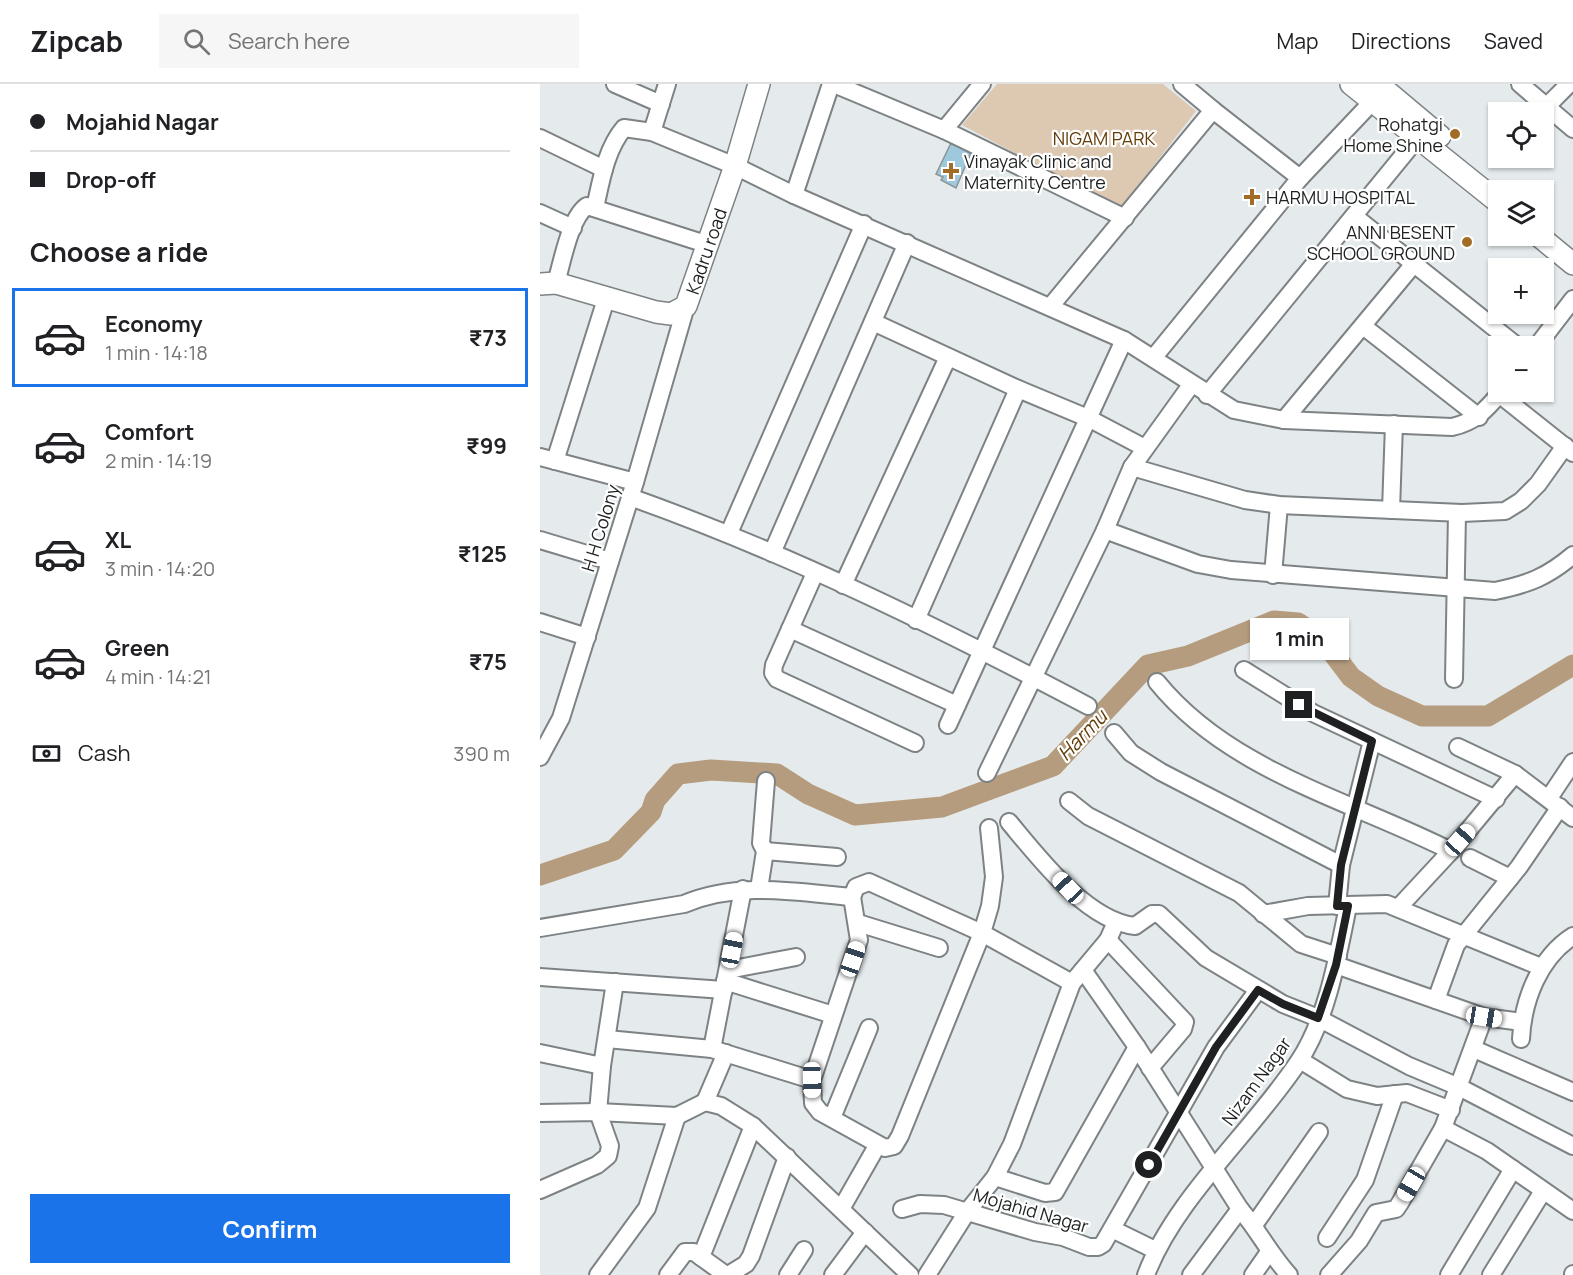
<!DOCTYPE html>
<meta charset="utf-8">
<style>
:root{--surface:#fff;--page:#f6f6f6;--text:#202124;--muted:#757577;--line:#e0e0e0;--accent:#1a73e8}
body{margin:0;font-family:Manrope,sans-serif;background:var(--page);color:var(--text);height:100vh;display:flex;flex-direction:column;font-size:22px;white-space:nowrap}
*{box-sizing:border-box;margin:0}
p{font-size:20px;color:var(--muted)}
.icon{flex:none;width:33px;height:33px;fill:none;stroke:currentColor;stroke-width:2;stroke-linecap:round;stroke-linejoin:round}
.map{position:relative;flex:1;overflow:hidden}
.details{display:flex;flex-direction:column;background:var(--surface);width:540px}
.details>*{flex:none}
.guide{display:grid;align-content:center;height:132px;padding:0 30px;background:var(--surface)}
.fabs{position:absolute;left:948px;top:18px;display:grid;gap:12px}
.fabs a{display:grid;place-items:center;width:66px;height:66px;border-radius:0px;background:var(--surface);box-shadow:0 2px 4px #0004;font-size:30px}
.end{position:absolute;width:27px;height:27px;margin:-14px;border:8px solid #1e2021;background:#fff;box-shadow:0 0 0 3px #fff}
.from{border-radius:50%}
.bubble{position:absolute;height:42px;border-radius:0px;background:var(--surface);box-shadow:0 2px 4px #0004;font-size:20px;font-weight:700;line-height:42px;text-align:center}
.car{position:absolute;width:18px;height:36px;margin:-18px -9px;border-radius:8px;box-shadow:0 0 4px 2px #0007;background:linear-gradient(#fff 24%,#345 0 40%,#fff 0 76%,#345 0 86%,#fff 0)}
.guide b{display:flex;align-items:center;gap:21px;height:57px;font-size:22px}
.guide b+b{border-top:2px solid var(--line)}
.guide i{width:15px;height:15px;background:var(--text)}
ul{padding:0;list-style:none}
li{display:flex;align-items:center;gap:18px;height:99px;margin:0 12px 9px;padding:0 18px;border:3px solid transparent;border-radius:0px}
li div{flex:1}
li b{display:block;font-size:22px}
li em{font-style:normal;font-weight:700}
li.current{border-color:var(--accent)}
li>.icon{width:54px;height:54px;stroke-width:1.5}
h2{padding:0 30px;font-size:27px;line-height:72px}
.pay{display:flex;align-items:center;gap:15px;height:66px;padding:0 30px;font-size:22px}
.pay p{margin-inline-start:auto}
.action{display:flex;gap:12px;margin-top:auto;padding:12px 30px}
.action a{flex:1;height:69px;border-radius:0px;background:var(--accent);color:#fff;font-size:24px;font-weight:700;line-height:69px;text-align:center}
header{display:flex;align-items:center;gap:36px;box-sizing:border-box;height:84px;padding:0 30px;background:var(--surface);border-bottom:2px solid var(--line)}
header strong{font-size:28px}
nav{display:flex;gap:33px;margin-inline-start:auto;font-size:21px}
.search{width:420px;height:54px;background:var(--page);display:flex;align-items:center;gap:15px;box-sizing:border-box;padding:0 21px;border-radius:0px;color:var(--muted);font-size:22px}
main{display:flex;flex:1;min-height:0}
.map>svg:first-child{display:block}
.green{fill:#ddc8b1}
.lines{fill:none;stroke-linecap:round;stroke-linejoin:round}
.river{stroke:#b69c7e;stroke-width:21}
.building{fill:#9ec8db;stroke:#8e9496;stroke-width:1.5}
.minor-casing{stroke:#7d8284;stroke-width:20}
.major-casing{stroke:#7d8284;stroke-width:24}
.minor{stroke:#fff;stroke-width:16}
.major{stroke:#fff;stroke-width:21}
.route{stroke:#1e2021;stroke-width:8}
.poi-dot{fill:#a26c26;stroke:#fff;stroke-width:2}
.labels{text-anchor:middle;dominant-baseline:central;stroke-width:4.5;stroke-linejoin:round;paint-order:stroke}
.poi-label{font-size:18px;fill:#1e2021;stroke:#fff;text-anchor:end}
.park-label{font-size:18px;fill:#633e08;stroke:#fff}
.street-label{font-size:18px;fill:#1e2021;stroke:#fff}
.water-label{font-size:20px;font-style:italic;fill:#613c05;stroke:#fff}
</style>
<header>
<strong>Zipcab</strong>
<div class="search"><svg class="icon" aria-label="search" viewBox="0 0 24 24"><circle cx="10" cy="10" r="6"/><path d="M15 15l6 6"/></svg>Search here</div>
<nav><a>Map</a><a>Directions</a><a>Saved</a></nav>
</header>
<main>
<section class="details">
<div class="guide">
<b><i class="from"></i>Mojahid Nagar</b>
<b><i></i>Drop-off</b>
</div>
<h2>Choose a ride</h2>
<ul>
<li class="current"><svg class="icon" aria-label="car" viewBox="0 0 24 24"><path d="M5 17H2v-5l4-1 3-4h7l3 4 3 1v5h-3M9 17h6M6 11h13"/><circle cx="7" cy="17" r="2"/><circle cx="17" cy="17" r="2"/></svg><div><b>Economy</b><p>1 min · 14:18</p></div><em>₹73</em></li>
<li><svg class="icon" aria-label="car" viewBox="0 0 24 24"><path d="M5 17H2v-5l4-1 3-4h7l3 4 3 1v5h-3M9 17h6M6 11h13"/><circle cx="7" cy="17" r="2"/><circle cx="17" cy="17" r="2"/></svg><div><b>Comfort</b><p>2 min · 14:19</p></div><em>₹99</em></li>
<li><svg class="icon" aria-label="car" viewBox="0 0 24 24"><path d="M5 17H2v-5l4-1 3-4h7l3 4 3 1v5h-3M9 17h6M6 11h13"/><circle cx="7" cy="17" r="2"/><circle cx="17" cy="17" r="2"/></svg><div><b>XL</b><p>3 min · 14:20</p></div><em>₹125</em></li>
<li><svg class="icon" aria-label="car" viewBox="0 0 24 24"><path d="M5 17H2v-5l4-1 3-4h7l3 4 3 1v5h-3M9 17h6M6 11h13"/><circle cx="7" cy="17" r="2"/><circle cx="17" cy="17" r="2"/></svg><div><b>Green</b><p>4 min · 14:21</p></div><em>₹75</em></li>
</ul>
<div class="pay"><svg class="icon" aria-label="cash" viewBox="0 0 24 24"><path d="M3 7h18v10H3z"/><circle cx="12" cy="12" r="2"/></svg>Cash<p>390 m</p></div>
<div class="action"><a>Confirm</a></div>
</section>
<div class="map">
<svg width="1033" height="1191" viewBox="0 0 1033 1191">
<rect width="100%" height="100%" fill="#e5ebed"/>
<path class="green" d="M457,0H623L656,27L580,125L422,41Z"/>
<g class="lines">
<path class="river" d="M0,791L74,766L111,728L115,716L138,690L171,686L237,690L268,710L315,731L402,723L513,682L608,581L648,572L734,537L758,539L783,556L811,593L838,612L882,632H948L1033,581"/>
</g>
<path class="building" d="M411,59L431,69L416,104L401,96L403,93L396,90Z"/>
<g class="lines">
<defs>
<g id="minor">
<path d="M75,0L121,20"/>
<path d="M294,0L404,46L585,134"/>
<path d="M642,0L673,26"/>
<path d="M980,0L1033,45"/>
<path d="M1007,22L1029,0"/>
<path d="M404,46L442,0"/>
<path d="M112,48L127,0"/>
<path d="M0,54L64,85"/>
<path d="M254,111L291,0"/>
<path d="M55,124C61,97 66,65 84,44L112,48L195,82L254,111L584,256L694,326L744,336L912,343C935,338 946,326 961,308"/>
<path d="M0,129L33,144"/>
<path d="M814,132L977,262"/>
<path d="M16,199C22,179 30,133 47,122L169,161"/>
<path d="M510,223L673,26L760,94L833,17"/>
<path d="M333,238L478,305L550,335L605,364"/>
<path d="M823,242L939,333"/>
<path d="M997,262L1033,215"/>
<path d="M614,273L760,94"/>
<path d="M959,310L1033,369"/>
<path d="M667,311L879,52"/>
<path d="M744,336L873,181"/>
<path d="M0,373L95,398"/>
<path d="M15,377L67,212"/>
<path d="M592,383L705,416L739,421L922,429L965,427L981,417L998,400L1025,362"/>
<path d="M90,413C248,469 400,544 548,622"/>
<path d="M851,426L854,340"/>
<path d="M565,446L658,480L691,486L955,507C989,500 1007,493 1033,471"/>
<path d="M189,449L324,140"/>
<path d="M0,456L70,477"/>
<path d="M232,469L367,159"/>
<path d="M275,489L234,581L233,589L237,595L375,659"/>
<path d="M733,491L739,421"/>
<path d="M303,501L408,273"/>
<path d="M376,536L478,305"/>
<path d="M0,538L47,553"/>
<path d="M250,545L417,621"/>
<path d="M704,586L773,629L956,715"/>
<path d="M914,595L917,429"/>
<path d="M617,598C689,687 812,717 911,767L859,823"/>
<path d="M408,641L584,256"/>
<path d="M574,649L591,669L621,688L801,781"/>
<path d="M918,663L975,690L1033,734"/>
<path d="M0,673L21,634L95,398L146,222"/>
<path d="M447,689L565,446L592,383L651,301"/>
<path d="M1009,714L1033,678"/>
<path d="M529,717L548,732L699,809L761,860L798,872"/>
<path d="M469,738C499,774 547,837 595,842L612,830H619L666,874L743,920L778,934L869,982L919,1003L1033,1062"/>
<path d="M225,767L297,773"/>
<path d="M911,767L975,690"/>
<path d="M930,774L970,794"/>
<path d="M219,805L225,767L221,759L226,697"/>
<path d="M312,813L319,856L272,996L273,1019L280,1028L345,1064L354,1062L360,1052L442,849L450,822L454,793L449,744"/>
<path d="M797,822L801,781L832,657"/>
<path d="M723,830L768,822L847,820L1001,883"/>
<path d="M318,839L399,864"/>
<path d="M0,844L144,820C199,797 255,808 312,813L316,803L329,798L442,849L532,899"/>
<path d="M568,856L645,938L643,945L610,984"/>
<path d="M796,881L944,933L982,938"/>
<path d="M188,886L256,873"/>
<path d="M543,886L597,963"/>
<path d="M0,893L184,906"/>
<path d="M185,897L293,931"/>
<path d="M896,916L916,861L979,783L1020,723"/>
<path d="M67,955L172,965L272,996"/>
<path d="M981,955C983,915 1000,873 1033,852"/>
<path d="M172,965L203,805"/>
<path d="M934,965L1033,1008"/>
<path d="M0,969L62,982L75,898"/>
<path d="M760,976L807,1005L837,1012L867,1009L911,1026"/>
<path d="M165,1018L186,969"/>
<path d="M0,1029L58,1028L137,1032L165,1018L181,1022L213,1042L370,1191"/>
<path d="M292,1034L329,944"/>
<path d="M903,1044L947,1067L1033,1127"/>
<path d="M455,1093L505,1109L515,1108L597,963L700,1125C718,1146 730,1170 749,1191"/>
<path d="M0,1106L57,1081L68,1072L70,1062L58,1028L62,982"/>
<path d="M301,1125L337,1062"/>
<path d="M362,1125L380,1120L404,1121L495,1148L523,1153L549,1163H558L563,1160L676,963L718,906"/>
<path d="M714,1141L779,1048"/>
<path d="M572,1145L615,1166"/>
<path d="M787,1154L825,1096L855,1010"/>
<path d="M161,1173L213,1042"/>
<path d="M58,1191L107,1124L137,1032"/>
<path d="M128,1191L145,1168H154L186,1191"/>
<path d="M188,1191L206,1180L211,1172L247,1073"/>
<path d="M248,1191L264,1166"/>
<path d="M293,1191L325,1148"/>
<path d="M387,1191L427,1128L455,1093L472,1060L532,899L568,856L576,838"/>
<path d="M606,1191C635,1114 713,1047 759,977C787,935 798,871 808,822"/>
<path d="M651,1191L700,1125"/>
<path d="M713,1191L729,1168"/>
<path d="M789,1191L819,1157L836,1129L856,1125L860,1119L903,1044L944,933"/>
<path d="M909,1191L973,1085"/>
<path d="M951,1191L1003,1107"/>
<path d="M1033,1191V1190"/>
</g>
<g id="major">
<path d="M811,0L958,118"/>
<path d="M838,0L900,52"/>
<path d="M999,152L1033,180"/>
<path d="M0,200L16,199L116,228L131,230L146,222L195,82L219,0"/>
</g>
</defs>
<use href="#minor" class="minor-casing"/>
<use href="#major" class="major-casing"/>
<use href="#minor" class="minor"/>
<use href="#major" class="major"/>
</g>
<g class="lines">
<path class="route" d="M609,1081L676,963L718,906L743,920L778,934L796,881L808,822H797L801,781L832,657L759,621"/>
</g>
<g class="poi-dot">
<circle cx="915" cy="50" r="6"/>
<path d="M408 78h6v6h6v6h-6v6h-6v-6h-6v-6h6z"/>
<path d="M709 104h6v6h6v6h-6v6h-6v-6h-6v-6h6z"/>
<circle cx="927" cy="158" r="6"/>
</g>
<g class="labels">
<g class="poi-label">
<text x="903" y="40">Rohatgi<tspan x="903" dy="21">Home Shine</tspan></text>
<text x="424" y="77" text-anchor="start">Vinayak Clinic and<tspan x="424" dy="21">Maternity Centre</tspan></text>
<text x="726" y="113" text-anchor="start">HARMU HOSPITAL</text>
<text x="915" y="148">ANNI BESENT<tspan x="915" dy="21">SCHOOL GROUND</tspan></text>
</g>
<g class="park-label">
<text x="564" y="54">NIGAM PARK</text>
</g>
<g class="street-label">
<text transform="translate(166 167) rotate(-71)">Kadru road</text>
<text transform="translate(60 444) rotate(-73)">H H Colony</text>
<text transform="translate(716 997) rotate(-54)">Nizam Nagar</text>
<text transform="translate(491 1126) rotate(16)">Mojahid Nagar</text>
</g>
<g class="water-label">
<text transform="translate(542 651) rotate(-46)">Harmu</text>
</g>
</g>
</svg>
<div class="fabs">
<a><svg class="icon" aria-label="locate" viewBox="0 0 24 24"><circle cx="12" cy="12" r="6"/><path d="M12 2v4M12 18v4M2 12h4M18 12h4"/></svg></a>
<a><svg class="icon" aria-label="layers" viewBox="0 0 24 24"><path d="M12 4l9 5-9 5-9-5zM3 14l9 5 9-5"/></svg></a>
<a>+</a>
<a>−</a>
</div>
<i class="end from" style="left:609px;top:1081px"></i>
<i class="end" style="left:759px;top:621px"></i>
<div class="bubble" style="left:710px;top:534px;width:99px">1 min</div>
<i class="car" style="left:920px;top:756px;rotate:42deg"></i>
<i class="car" style="left:528px;top:804px;rotate:317deg"></i>
<i class="car" style="left:192px;top:866px;rotate:11deg"></i>
<i class="car" style="left:313px;top:875px;rotate:19deg"></i>
<i class="car" style="left:944px;top:933px;rotate:99deg"></i>
<i class="car" style="left:272px;top:996px;rotate:179deg"></i>
<i class="car" style="left:871px;top:1100px;rotate:210deg"></i>
</div>
</main>
